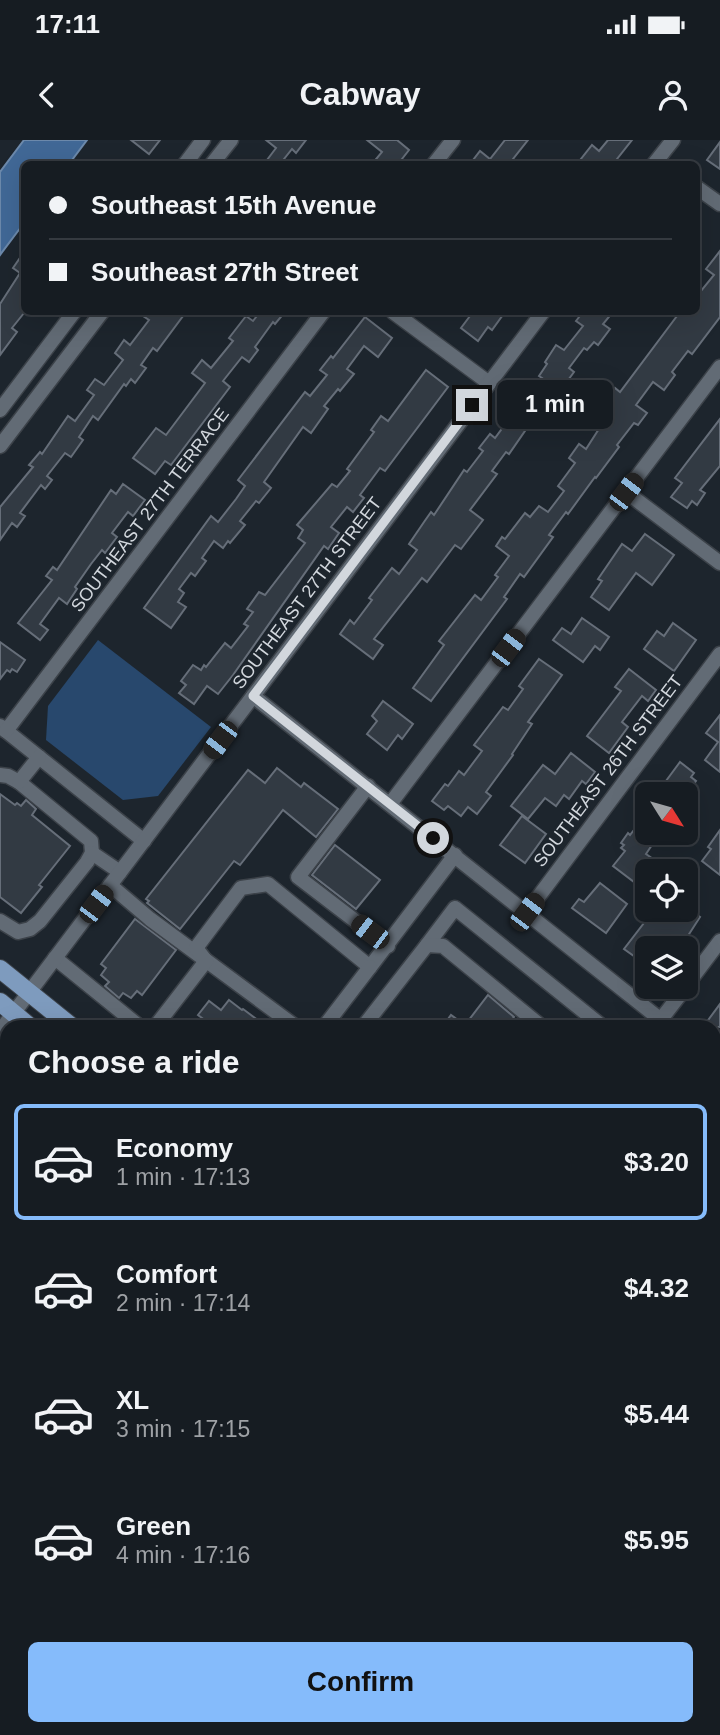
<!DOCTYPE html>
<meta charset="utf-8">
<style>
:root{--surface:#161c22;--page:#1f252a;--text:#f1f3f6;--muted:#9ea1a5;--line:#353a40;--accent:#85bbfb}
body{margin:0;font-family:Arial,sans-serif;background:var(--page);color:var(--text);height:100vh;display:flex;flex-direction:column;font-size:26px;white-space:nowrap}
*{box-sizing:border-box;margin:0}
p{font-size:23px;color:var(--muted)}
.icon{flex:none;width:38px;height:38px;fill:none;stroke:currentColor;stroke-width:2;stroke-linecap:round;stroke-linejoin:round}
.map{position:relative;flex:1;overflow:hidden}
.panel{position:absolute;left:0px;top:880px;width:721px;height:716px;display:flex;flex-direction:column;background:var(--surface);border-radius:21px 21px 0 0;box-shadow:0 7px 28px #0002,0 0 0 2px var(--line)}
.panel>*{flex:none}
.top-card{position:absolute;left:21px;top:21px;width:679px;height:154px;border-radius:10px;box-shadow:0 7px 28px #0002,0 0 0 2px var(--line);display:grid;align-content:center;height:154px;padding:0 28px;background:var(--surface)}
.needle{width:46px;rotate:127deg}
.fabs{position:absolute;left:635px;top:642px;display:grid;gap:14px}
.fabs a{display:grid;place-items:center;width:63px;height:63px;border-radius:10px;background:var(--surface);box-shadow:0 7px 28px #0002,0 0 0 2px var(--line);font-size:35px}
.end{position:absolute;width:32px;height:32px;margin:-16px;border:9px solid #d2d7dd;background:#111;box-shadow:0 0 0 4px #111}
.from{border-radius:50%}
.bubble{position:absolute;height:49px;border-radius:10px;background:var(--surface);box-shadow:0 7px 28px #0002,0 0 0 2px var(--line);font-size:23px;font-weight:600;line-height:49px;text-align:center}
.car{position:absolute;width:21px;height:42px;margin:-21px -10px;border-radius:9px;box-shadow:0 0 5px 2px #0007;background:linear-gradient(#222 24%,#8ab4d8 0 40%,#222 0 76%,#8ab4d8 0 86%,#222 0)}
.top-card b{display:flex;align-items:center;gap:24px;height:66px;font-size:26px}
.top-card b+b{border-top:2px solid var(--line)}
.top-card i{width:18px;height:18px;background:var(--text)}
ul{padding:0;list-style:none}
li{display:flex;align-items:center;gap:21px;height:116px;margin:0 14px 10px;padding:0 14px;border:4px solid transparent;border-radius:10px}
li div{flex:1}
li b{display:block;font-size:26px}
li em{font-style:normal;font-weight:600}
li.active{border-color:var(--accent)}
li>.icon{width:63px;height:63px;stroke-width:1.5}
h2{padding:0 28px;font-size:32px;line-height:84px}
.button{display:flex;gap:14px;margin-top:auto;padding:14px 28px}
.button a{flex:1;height:80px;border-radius:10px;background:var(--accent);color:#111;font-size:28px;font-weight:600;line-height:80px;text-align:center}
.status{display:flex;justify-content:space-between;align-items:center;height:49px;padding:0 35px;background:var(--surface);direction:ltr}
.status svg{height:19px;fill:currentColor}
header{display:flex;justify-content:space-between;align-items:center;height:91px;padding:0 28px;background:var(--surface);font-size:32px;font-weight:600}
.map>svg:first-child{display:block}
.green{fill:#28486d}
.water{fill:#416896;stroke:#6c89ab;stroke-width:2}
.building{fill:#323a43;stroke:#666e79;stroke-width:2}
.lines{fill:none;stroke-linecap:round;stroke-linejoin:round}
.minor-casing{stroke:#3c4249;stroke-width:17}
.major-casing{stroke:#3c4249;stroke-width:20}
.highway-casing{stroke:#3c4249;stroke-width:24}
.minor{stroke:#626b75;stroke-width:14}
.major{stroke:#7e9bbe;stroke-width:18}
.highway{stroke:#90bbee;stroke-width:21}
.route{stroke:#d2d7dd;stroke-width:9}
.labels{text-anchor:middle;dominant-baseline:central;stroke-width:5;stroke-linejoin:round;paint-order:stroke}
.street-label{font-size:18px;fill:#d2d7dd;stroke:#1d252d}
</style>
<div class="status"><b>17:11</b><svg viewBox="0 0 49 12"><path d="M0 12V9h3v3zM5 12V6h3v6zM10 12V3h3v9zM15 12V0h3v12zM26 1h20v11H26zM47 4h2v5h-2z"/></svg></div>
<header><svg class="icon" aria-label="back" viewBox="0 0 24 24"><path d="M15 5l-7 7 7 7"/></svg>Cabway<svg class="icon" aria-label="person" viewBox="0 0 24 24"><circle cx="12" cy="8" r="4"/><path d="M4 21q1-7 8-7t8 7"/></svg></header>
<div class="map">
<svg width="720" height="1595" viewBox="0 0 720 1595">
<rect width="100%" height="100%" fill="#1d252d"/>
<path class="green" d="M98,500L211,587L158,656L123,660L46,600L48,566Z"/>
<path class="water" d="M24,0H87L69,24H24V83L0,115V32Z"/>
<g class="building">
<path d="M131,0H160L149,14Z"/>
<path d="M266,0H306L296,13L292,9L280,24H264L276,8Z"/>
<path d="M367,0H397L409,10L398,24H372L382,12Z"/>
<path d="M505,0H528L509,24H470L480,11L490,19Z"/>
<path d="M608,0H632L613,24H577L592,5L599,11Z"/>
<path d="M720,2V29L707,20Z"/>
<path d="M720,111V177L692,214L688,211L672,232L675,235L664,250L653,242L636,265L647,273L638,285L634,283L617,305L619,307L596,338L595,337L568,374L566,372L549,395L553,397L524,437L520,434L504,457L507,459L431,561L413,548L444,505L439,501L475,455L481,460L498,437L495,435L509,416L496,406L502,397L505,399L525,373L530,377L539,366L548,372L564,351L558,346L575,323L569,318L579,304L586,309L613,267L605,261L615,248L620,252L680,172H696V157L714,135L706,129Z"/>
<path d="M24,112V173L12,188L17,192L0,215V164L20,133L13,128Z"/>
<path d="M137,172H186L157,211L153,208L141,225L146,228L135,243L131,239L126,246L124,244L98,280L93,276L79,297L83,300L71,317L65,313L47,336L52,340L45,349L41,345L20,373L25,376L17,387L12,383L0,400V367L33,327L29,325L40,312L42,314L68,276L75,281L94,255L87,250L95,239L104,245L123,220L115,213L124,200L130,205L149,180Z"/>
<path d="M260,172H285L275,184L273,182L255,207L258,210L249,222L242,217L223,241L230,247L171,325L165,321L155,334L133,318L156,288L166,295L205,243L192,233L202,220L211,228L233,201L229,198L246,176L253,181Z"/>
<path d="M473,172H505L492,190L488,187L478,201L461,188Z"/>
<path d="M583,172H613L603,184L610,189L598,205L594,202L587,210L584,208L569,228L574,232L560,251L556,248L542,267L547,271L539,282L534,278L509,314L506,312L492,331L497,334L470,370L483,380L461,409L455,405L427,442L422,438L374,499L383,505L373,519L340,494L350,480L354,484L372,460L369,458L392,428L399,434L417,410L409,404L424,382L431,372L434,375L464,330L467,332L483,311L479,308L490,294L495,298L512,275L508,272L518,258L524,263L542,238L539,236L547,224L545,222L556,205L564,210L583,186L576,181Z"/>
<path d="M365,177L392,198L378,217L364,206L347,229L354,234L340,251L338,249L324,266L328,269L311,293L303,287L264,342L271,348L259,363L256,361L240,381L245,385L230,403L228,401L223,408L214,401L202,418L206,421L195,436L191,433L179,449L184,453L178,462L186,467L171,488L144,468L211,376L218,382L236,359L245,346L238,340L305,252L310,256L327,235L320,230L331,216L333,218Z"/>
<path d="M426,230L448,247L385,331L380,328L360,355L364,358L353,372L347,367L331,387L339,393L328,409L324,406L233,535L218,554L207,546L194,564L179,553L186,545L181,541L193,525L201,530L204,525L206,527L225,503L231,508L248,486L244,484L253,472L247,469L259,452L265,455L305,403L298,398L303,390L297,385L332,344L337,347L350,331L347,329L374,292L371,290L381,276L388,281Z"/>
<path d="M720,279V326L700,350L705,353L697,365L692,361L687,368L671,357L682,343L675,338Z"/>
<path d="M123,344L145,360L133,376L128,372L112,393L117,397L105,413L102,410L91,424L75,447L77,449L67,464L59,458L40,484L48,490L40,500L18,483L52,440L46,436L53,427L57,430L111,350L116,354Z"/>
<path d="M645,394L674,415L652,445L636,433L609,470L591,457L602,441L598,439L622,404L632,411Z"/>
<path d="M582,478L609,497L600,510L595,506L583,522L553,500L562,488L571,494Z"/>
<path d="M673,483L696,500L674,531L644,509L657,491L664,496Z"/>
<path d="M0,502L25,520L17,532L12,529L10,532L7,530L0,539Z"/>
<path d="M539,519L562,535L528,582L532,584L512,614L513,615L486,652L491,656L477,674L468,667L461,676L448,666L444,670L432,661L445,644L448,646L459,631L464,635L482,611L474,605L503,567L508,570L523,549L519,546Z"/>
<path d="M629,529L656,550L648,561L642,556L622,582L628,587L609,613L587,596L621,551L615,547Z"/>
<path d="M383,561L413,584L402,599L398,595L387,610L367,594L377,581L372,576Z"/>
<path d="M720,575V632L705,620L718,602L706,593Z"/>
<path d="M571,613L595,632L586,644L582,641L569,659L564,655L556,666L545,658L528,679L511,666L543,625L555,634Z"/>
<path d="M680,622L694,633L691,637L696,641L686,654H675L663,645Z"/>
<path d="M277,628L301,647L304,643L338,669L316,697L283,670L240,725L234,721L180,789L147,763L149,761L146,759L248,630L265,643Z"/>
<path d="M0,654L15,665L17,663L21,666L26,660L36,669L32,675L70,706L39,745L42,747L21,773L0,757Z"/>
<path d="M648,672V693H660L646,714L656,721L638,745L613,726L625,711L621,708L624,705L621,703L628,693L630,695Z"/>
<path d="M522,676L546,694L525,723L500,705Z"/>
<path d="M720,690V735L702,721L711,709L708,707Z"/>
<path d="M335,705L380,740L356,769L312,735Z"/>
<path d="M600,743L627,764L606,793L572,768L579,759L584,762Z"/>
<path d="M654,770H691L700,777L684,802L692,808H648V826L624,809Z"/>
<path d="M135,779L176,810L142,855L137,851L131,858L123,853L119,858L105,846L109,842L101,835L106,828L101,824Z"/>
<path d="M488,855L514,877L506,887H442L451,875L465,885Z"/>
<path d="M229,860L242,870L243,869L267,887H214L198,875L209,861L221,870Z"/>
<path d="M720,864V887H703Z"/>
</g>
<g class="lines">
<defs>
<g id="minor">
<path d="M185,24L203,0"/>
<path d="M212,24L231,0"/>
<path d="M434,24L453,0"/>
<path d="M654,24L673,0"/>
<path d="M696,47L720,64"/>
<path d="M393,172L489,243"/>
<path d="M0,270L74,172"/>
<path d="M0,306L102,172"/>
<path d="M626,352L720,423"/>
<path d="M253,556L661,880"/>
<path d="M0,586L144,701"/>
<path d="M6,591L323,172"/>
<path d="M0,635L8,636L19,642L91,701L92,713L87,722L40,781L30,789L18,792L0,781"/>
<path d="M19,642L39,617"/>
<path d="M368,646L298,737L388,806"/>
<path d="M390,664L720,227"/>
<path d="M92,713L120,732"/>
<path d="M110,745L150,779L296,887"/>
<path d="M527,772L720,514"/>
<path d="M427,805L455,768L603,887"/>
<path d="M55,818L140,887"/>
<path d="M686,846L720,801"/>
<path d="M155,887L206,821L196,808L241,748L268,744L370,827L455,715"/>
<path d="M324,887L370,827"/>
<path d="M363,887L427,805L443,806L542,887"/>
<path d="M655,887L686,847"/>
<path d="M0,891L543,172"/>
<path d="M0,952L6,944"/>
<path d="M714,1100L720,1092"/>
<path d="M0,1131L7,1142"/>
<path d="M714,1165L719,1157"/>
<path d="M714,1204L720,1209"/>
<path d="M714,1248L720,1239"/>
<path d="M0,1306L7,1313"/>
<path d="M714,1353L720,1349"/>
<path d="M0,1468L7,1473"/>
<path d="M714,1496L720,1489"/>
<path d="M132,1589L135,1595"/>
<path d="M162,1589L166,1595"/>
<path d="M376,1589L383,1595"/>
<path d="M574,1589L581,1595"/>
<path d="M661,1589L668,1595"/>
<path d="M9,1595L13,1589"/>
<path d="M411,1595L416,1589"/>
<path d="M634,1595L638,1589"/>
</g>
<g id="major">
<path d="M0,829L72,887"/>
<path d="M0,862L30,887"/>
<path d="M714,1398L720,1402"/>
<path d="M714,1438L720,1443"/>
</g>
<path id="highway" d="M714,1423L720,1427"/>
</defs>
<use href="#minor" class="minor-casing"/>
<use href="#major" class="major-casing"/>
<use href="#highway" class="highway-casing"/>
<use href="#minor" class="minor"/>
<use href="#major" class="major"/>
<use href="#highway" class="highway"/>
</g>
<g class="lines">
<path class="route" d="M433,698L253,556L472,265"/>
</g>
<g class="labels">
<g class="street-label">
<text transform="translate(150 370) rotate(-53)">SOUTHEAST 27TH TERRACE</text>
<text transform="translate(307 453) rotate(-53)">SOUTHEAST 27TH STREET</text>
<text transform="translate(608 631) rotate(-53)">SOUTHEAST 26TH STREET</text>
</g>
</g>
</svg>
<div class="fabs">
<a><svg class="needle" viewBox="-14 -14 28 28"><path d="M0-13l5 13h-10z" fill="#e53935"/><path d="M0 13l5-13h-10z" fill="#9ea1a5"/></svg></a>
<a><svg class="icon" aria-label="locate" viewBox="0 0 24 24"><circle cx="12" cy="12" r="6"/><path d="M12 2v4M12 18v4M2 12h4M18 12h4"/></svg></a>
<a><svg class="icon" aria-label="layers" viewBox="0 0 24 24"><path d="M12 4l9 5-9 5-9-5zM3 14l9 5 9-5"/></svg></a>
</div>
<i class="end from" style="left:433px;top:698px"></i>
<i class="end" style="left:472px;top:265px"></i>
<div class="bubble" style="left:497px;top:240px;width:116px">1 min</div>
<i class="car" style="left:626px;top:352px;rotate:37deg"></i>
<i class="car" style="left:508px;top:508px;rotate:37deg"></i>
<i class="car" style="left:220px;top:600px;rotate:217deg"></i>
<i class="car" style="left:96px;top:764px;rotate:37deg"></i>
<i class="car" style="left:527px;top:772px;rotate:37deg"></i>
<i class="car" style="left:370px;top:792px;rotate:307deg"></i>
<div class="top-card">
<b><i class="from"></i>Southeast 15th Avenue</b>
<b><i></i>Southeast 27th Street</b>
</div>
<section class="panel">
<h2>Choose a ride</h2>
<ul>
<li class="active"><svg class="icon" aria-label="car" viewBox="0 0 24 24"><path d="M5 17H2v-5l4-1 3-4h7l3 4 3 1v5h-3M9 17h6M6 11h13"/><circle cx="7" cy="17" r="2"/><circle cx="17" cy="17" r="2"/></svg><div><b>Economy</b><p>1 min · 17:13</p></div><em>$3.20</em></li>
<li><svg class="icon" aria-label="car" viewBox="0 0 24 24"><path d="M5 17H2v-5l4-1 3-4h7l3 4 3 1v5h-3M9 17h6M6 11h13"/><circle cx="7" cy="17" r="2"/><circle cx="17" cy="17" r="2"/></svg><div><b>Comfort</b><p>2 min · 17:14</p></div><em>$4.32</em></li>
<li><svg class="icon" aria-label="car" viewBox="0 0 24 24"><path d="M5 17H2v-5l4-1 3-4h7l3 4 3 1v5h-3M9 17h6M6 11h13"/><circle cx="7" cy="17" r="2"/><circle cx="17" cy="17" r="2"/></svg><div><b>XL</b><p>3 min · 17:15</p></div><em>$5.44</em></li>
<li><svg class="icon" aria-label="car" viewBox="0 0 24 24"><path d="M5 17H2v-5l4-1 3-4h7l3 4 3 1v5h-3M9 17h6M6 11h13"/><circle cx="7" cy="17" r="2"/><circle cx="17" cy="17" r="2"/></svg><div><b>Green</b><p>4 min · 17:16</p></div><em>$5.95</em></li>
</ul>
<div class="button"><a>Confirm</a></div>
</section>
</div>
